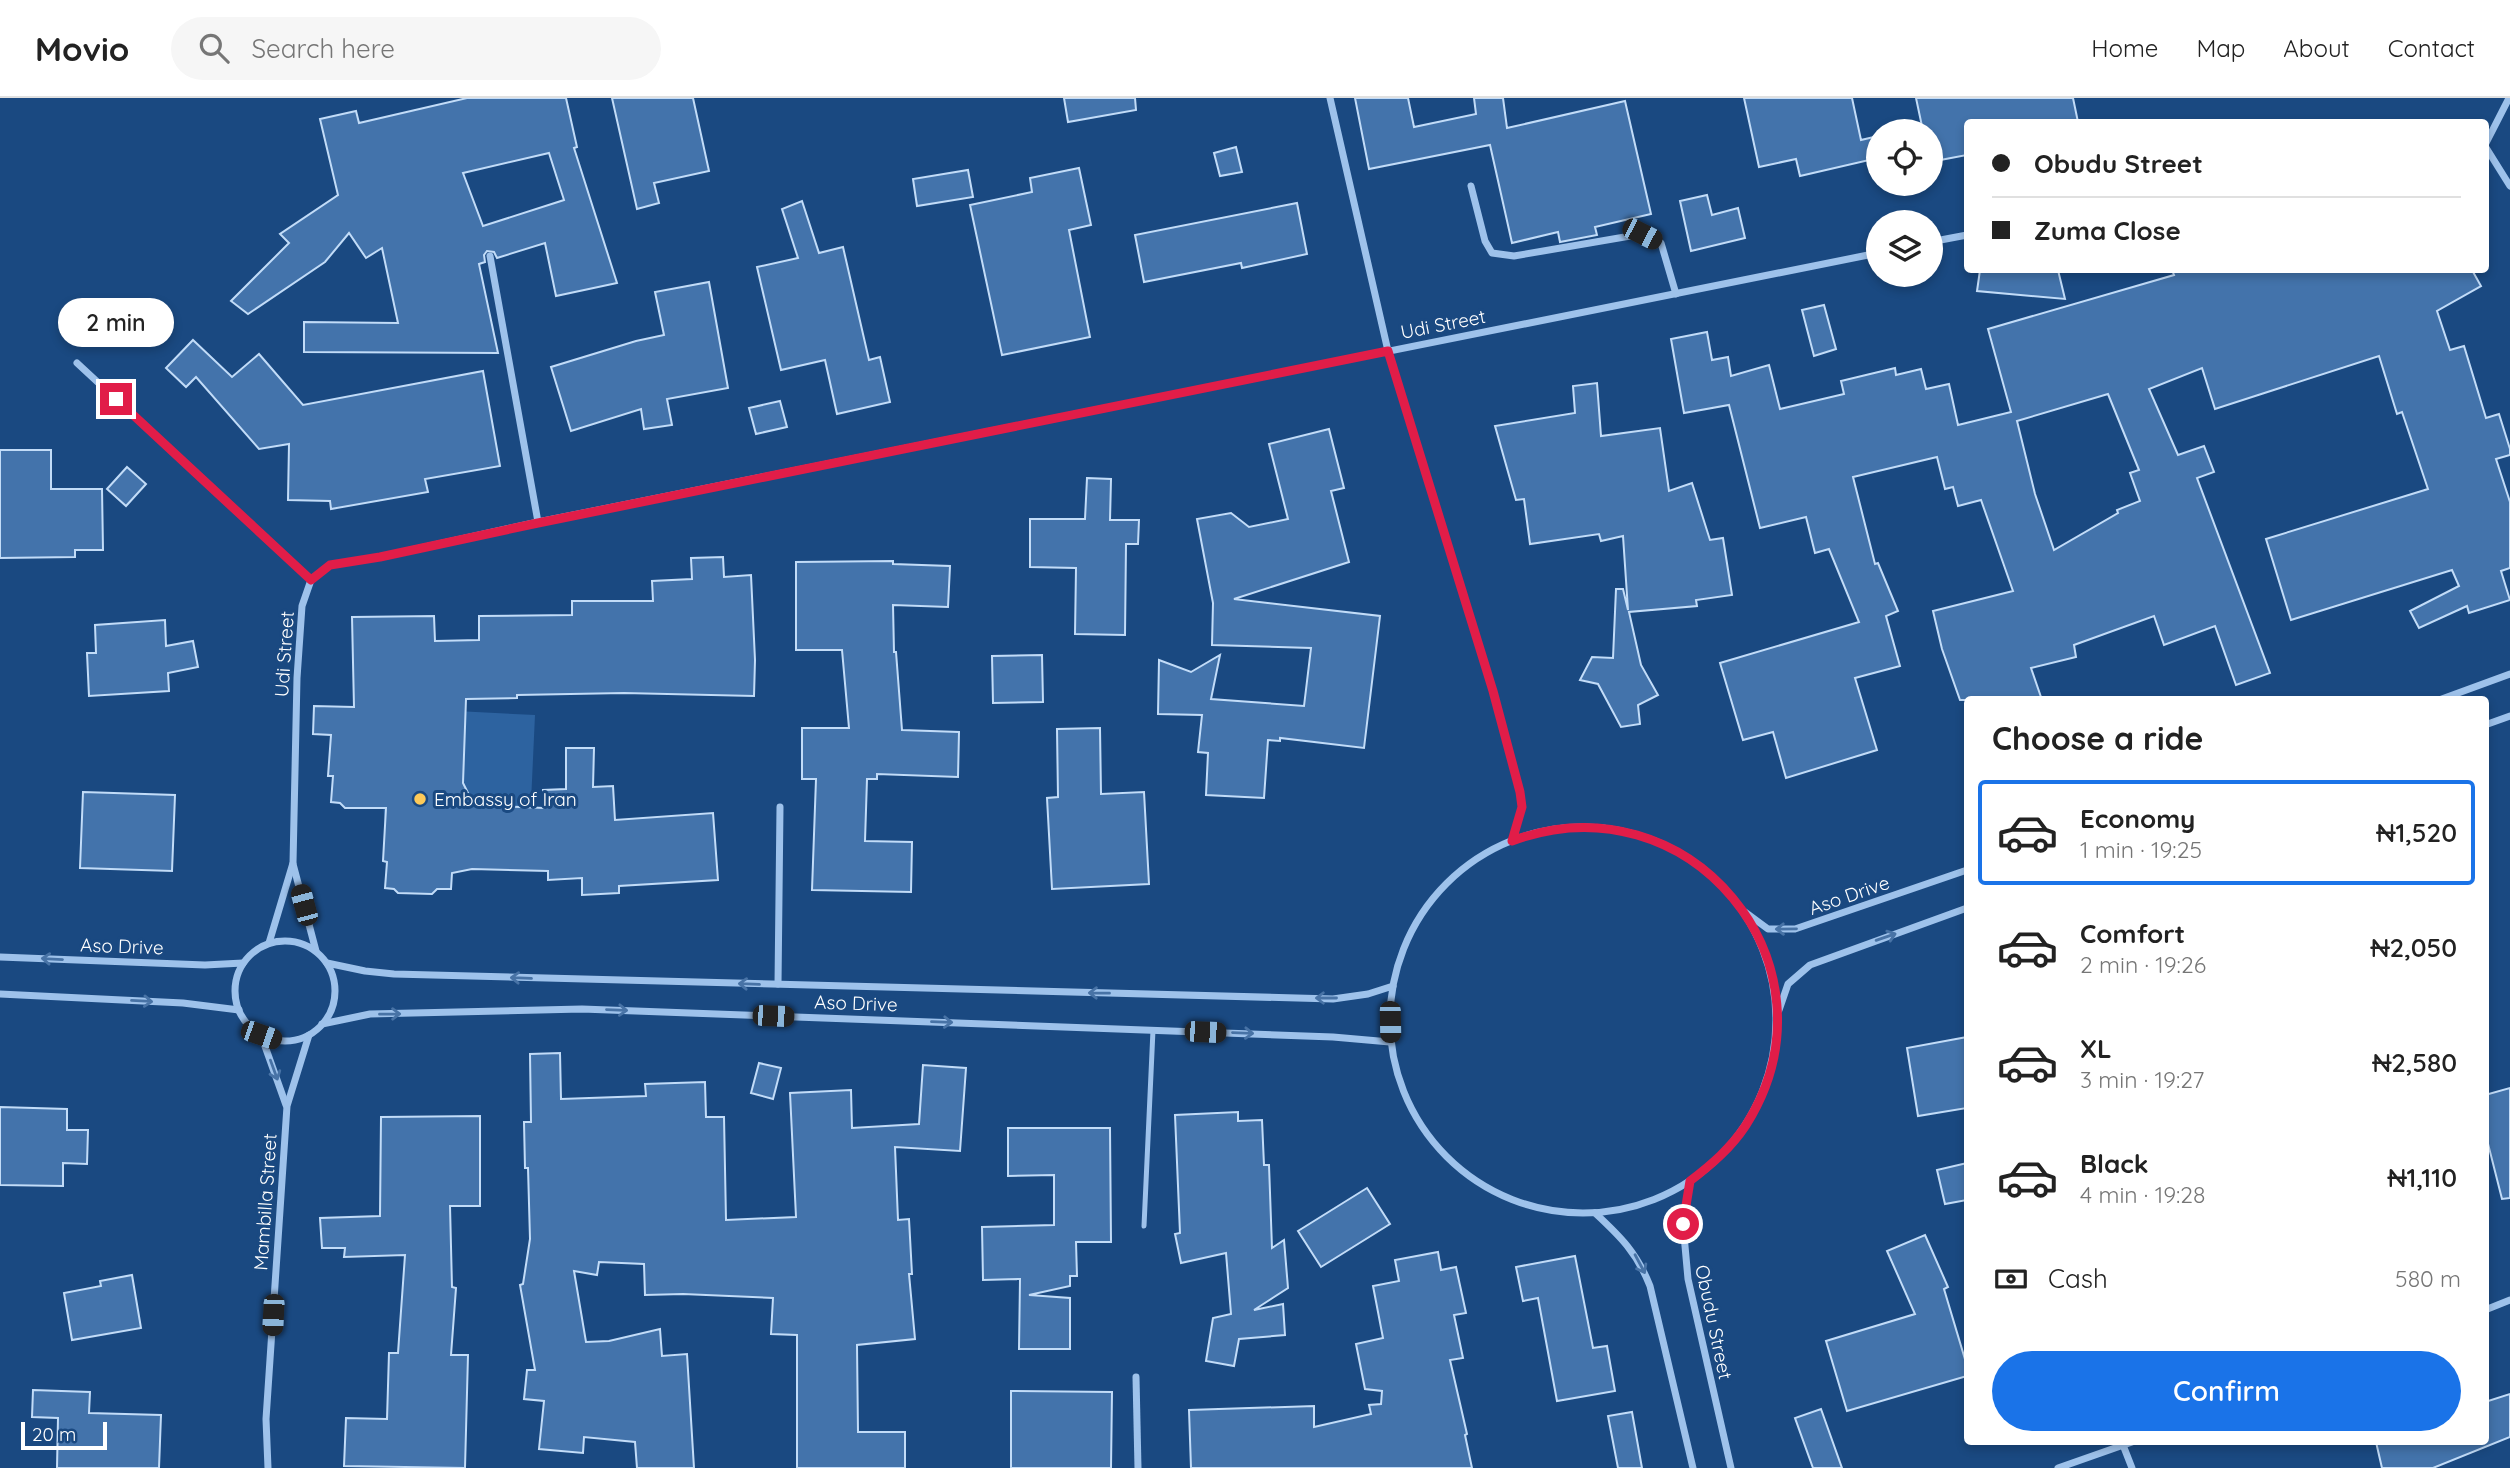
<!DOCTYPE html>
<meta charset="utf-8">
<style>
:root{--surface:#fff;--page:#f6f6f6;--text:#222;--muted:#767676;--line:#e0e0e0;--accent:#1a73e8}
body{margin:0;font-family:Quicksand,sans-serif;background:var(--page);color:var(--text);height:100vh;display:flex;flex-direction:column;font-size:26px;white-space:nowrap}
*{box-sizing:border-box;margin:0}
p{font-size:23px;color:var(--muted)}
.icon{flex:none;width:38px;height:38px;fill:none;stroke:currentColor;stroke-width:2;stroke-linecap:round;stroke-linejoin:round}
.map{position:relative;flex:1;overflow:hidden}
.side{position:absolute;left:1964px;top:598px;width:525px;height:749px;display:flex;flex-direction:column;background:var(--surface);border-radius:7px;box-shadow:0 4px 10px #0003}
.side>*{flex:none}
.hud{position:absolute;left:1964px;top:21px;width:525px;height:154px;border-radius:7px;box-shadow:0 4px 10px #0003;display:grid;align-content:center;height:154px;padding:0 28px;background:var(--surface)}
.tools{position:absolute;left:1866px;top:21px;display:grid;gap:14px}
.tools a{display:grid;place-items:center;width:77px;height:77px;border-radius:50%;background:var(--surface);box-shadow:0 4px 10px #0003;font-size:35px}
.scale{position:absolute;left:21px;bottom:18px;width:86px;box-sizing:border-box;padding-left:7px;border:4px solid #fff;border-top:0;font-size:19px;line-height:24px;white-space:nowrap;color:#fff;-webkit-text-stroke:5px #1a4981;paint-order:stroke}
.end{position:absolute;width:32px;height:32px;margin:-16px;border:9px solid #e11d48;background:#fff;box-shadow:0 0 0 4px #fff}
.from{border-radius:50%}
.bubble{position:absolute;height:49px;border-radius:24px;background:var(--surface);box-shadow:0 4px 10px #0003;font-size:23px;font-weight:600;line-height:49px;text-align:center}
.car{position:absolute;width:21px;height:42px;margin:-21px -10px;border-radius:9px;box-shadow:0 0 5px 2px #0007;background:linear-gradient(#222 24%,#8ab4d8 0 40%,#222 0 76%,#8ab4d8 0 86%,#222 0)}
.hud b{display:flex;align-items:center;gap:24px;height:66px;font-size:26px}
.hud b+b{border-top:2px solid var(--line)}
.hud i{width:18px;height:18px;background:var(--text)}
ul{padding:0;list-style:none}
li{display:flex;align-items:center;gap:21px;height:105px;margin:0 14px 10px;padding:0 14px;border:4px solid transparent;border-radius:7px}
li div{flex:1}
li b{display:block;font-size:26px}
li em{font-style:normal;font-weight:600}
li.current{border-color:var(--accent)}
li>.icon{width:63px;height:63px;stroke-width:1.5}
h2{padding:0 28px;font-size:32px;line-height:84px}
.pay{display:flex;align-items:center;gap:18px;height:77px;padding:0 28px;font-size:26px}
.pay p{margin-inline-start:auto}
.primary-button{display:flex;gap:14px;margin-top:auto;padding:14px 28px}
.primary-button a{flex:1;height:80px;border-radius:42px;background:var(--accent);color:#fff;font-size:28px;font-weight:600;line-height:80px;text-align:center}
header{display:flex;align-items:center;gap:42px;box-sizing:border-box;height:98px;padding:0 35px;background:var(--surface);border-bottom:2px solid var(--line)}
header strong{font-size:33px}
nav{display:flex;gap:38px;margin-inline-start:auto;font-size:24px}
.search{width:490px;height:63px;background:var(--page);display:flex;align-items:center;gap:18px;box-sizing:border-box;padding:0 24px;border-radius:38px;color:var(--muted);font-size:26px}
.map>svg:first-child{display:block}
.green{fill:#2d63a0}
.building{fill:#4373ab;stroke:#c2dcf8;stroke-width:2;fill-rule:evenodd}
.lines{fill:none;stroke-linecap:round;stroke-linejoin:round}
.lane{stroke:#9ec2eb;stroke-width:5}
.street{stroke:#9ec2eb;stroke-width:7}
.oneway{stroke:#4873a6}
.route{stroke:#e11d48;stroke-width:9}
.poi-dot{fill:#fdca59;stroke:#1a4981;stroke-width:2.5}
.labels{text-anchor:middle;dominant-baseline:central;stroke-width:6;stroke-linejoin:round;paint-order:stroke}
.street-label{font-size:19px;fill:#fff;stroke:#1a4981}
.poi-label{font-size:19px;fill:#fff;stroke:#1a4981;text-anchor:start}
</style>
<header>
<strong>Movio</strong>
<div class="search"><svg class="icon" aria-label="search" viewBox="0 0 24 24"><circle cx="10" cy="10" r="6"/><path d="M15 15l6 6"/></svg>Search here</div>
<nav><a>Home</a><a>Map</a><a>About</a><a>Contact</a></nav>
</header>
<div class="map">
<svg width="2510" height="1370" viewBox="0 0 2510 1370">
<rect width="100%" height="100%" fill="#1a4981"/>
<path class="green" d="M417,611L535,617L528,770L404,730L385,729L383,705L463,684L465,624L437,623Z"/>
<g class="building">
<path d="M467,0H566L577,49L574,50L617,185L556,198L545,145L497,160L494,154L487,153L484,157L485,164L479,166L498,255L304,254V224L398,225L382,150L366,160L349,135L325,164L248,216L231,203L289,145L280,136L338,97L320,21L356,13L359,25ZM549,55L564,102L483,128L463,75Z"/>
<path d="M612,0H693L709,73L654,85L659,105L637,111Z"/>
<path d="M1064,0H1135L1136,12L1068,24Z"/>
<path d="M1355,0H1408L1414,29L1476,16L1474,0H1503L1507,30L1625,3L1651,116L1595,129L1597,137L1560,144L1558,134L1512,145L1490,47L1369,71Z"/>
<path d="M1744,0H1852L1861,42L1878,38V60L1800,78L1796,61L1759,69Z"/>
<path d="M1916,0H2073L2078,24H1967V57L1935,63L1930,33H1923Z"/>
<path d="M1236,49L1242,74L1220,78L1214,55Z"/>
<path d="M1079,70L1091,127L1069,132L1090,239L1002,257L970,107L1032,94L1030,80Z"/>
<path d="M968,72L973,99L917,108L913,81Z"/>
<path d="M1707,97L1712,117L1738,110L1745,140L1691,153L1680,103Z"/>
<path d="M802,103L819,155L843,149L869,262L880,259L890,304L837,316L825,262L781,272L757,169L798,160L782,111Z"/>
<path d="M1297,105L1307,156L1242,170L1241,165L1144,184L1135,137Z"/>
<path d="M1980,172H2058L2065,201L1977,193Z"/>
<path d="M2172,172H2472L2481,188L2437,213L2450,252L2464,248L2486,320L2499,316L2510,351V357L2496,361L2510,404V470L2501,473L2510,502L2469,515L2467,508L2419,530L2410,513L2459,488L2452,472L2291,522L2266,441L2428,391L2402,314L2397,316L2379,258L2215,311L2202,270L2149,291L2178,357L2204,348L2214,374L2197,380L2270,575L2236,587L2215,528L2164,547L2154,518L2074,547L2076,559L2031,570L2042,602H1960L1942,551L1933,513L2013,493L1981,402L1958,408L1953,389L1945,391L1937,359L1853,379L1875,466L1878,465L1898,513L1886,518L1900,568L1855,580L1877,652L1786,680L1773,634L1743,642L1720,565L1859,524L1829,451L1815,455L1806,419L1760,430L1729,307L1684,315L1671,241L1707,234L1712,262L1728,259L1731,278L1769,267L1780,311L1844,296L1841,283L1895,270L1896,277L1921,271L1926,291L1949,286L1958,327L2011,314L1988,231L2174,177ZM2108,296L2139,372L2130,375L2140,403L2117,412L2118,415L2054,452L2035,396L2017,323Z"/>
<path d="M709,184L728,290L667,301L672,327L644,331L641,311L571,333L551,269L636,243L664,237L655,194Z"/>
<path d="M1824,207L1836,251L1814,258L1802,212Z"/>
<path d="M193,242L232,279L259,256L303,307L483,273L500,368L425,381L428,394L331,411L330,403L288,402L289,346L259,351L196,279L186,289L166,270Z"/>
<path d="M1597,285L1601,338L1660,330L1669,393L1692,385L1710,442L1723,440L1732,497L1696,502L1697,508L1629,514L1641,567L1658,597L1638,607L1640,626L1621,629L1598,586L1580,582L1592,559L1613,560L1616,491H1623L1628,512L1623,438L1601,443L1599,436L1530,446L1524,401L1516,402L1495,328L1575,315L1573,288Z"/>
<path d="M780,303L787,329L756,336L749,310Z"/>
<path d="M1329,331L1344,390L1331,393L1349,464L1234,501L1380,518L1364,650L1280,640V643L1268,642L1264,700L1206,697L1208,655L1198,654L1202,617L1158,616L1159,562L1191,574L1220,557L1211,601L1304,608L1311,550L1212,547L1213,505L1197,421L1231,415L1249,429L1288,421L1269,346Z"/>
<path d="M0,352H51V391H102L103,452H75V459L0,460Z"/>
<path d="M127,369L146,386L126,408L107,391Z"/>
<path d="M1087,380L1111,381L1110,422H1139L1138,446H1126L1125,537L1075,536L1076,470L1030,469V421H1085Z"/>
<path d="M723,459L724,479L751,477L755,562L754,598L624,595L517,597V600L466,601L463,685L474,707L544,710L543,692L566,691V650H594L593,689L613,688L615,722L713,715L718,782L619,788V795L582,797V780L548,782V773L472,771L452,775L451,791H437L432,796L398,795L394,791L385,790L387,764L383,763L386,710H345L340,705L331,704L333,678H328L331,637L313,636L314,608L354,609L352,519L434,518L435,543L479,542V518L572,517V503H653L652,483L692,481L691,460Z"/>
<path d="M893,463V466L950,468L948,509L893,507L894,554H896L902,632L959,634L958,679L877,676V681H867L865,743L912,744L911,794L812,792L816,681H802V630H849L842,552H796V464Z"/>
<path d="M165,522L166,548L193,543L198,569L168,575L169,593L89,598L87,555H96L95,527Z"/>
<path d="M1042,557L1043,604L993,605L992,558Z"/>
<path d="M1100,630L1101,696L1144,694L1149,786L1052,791L1047,700L1058,699L1057,631Z"/>
<path d="M83,694L175,697L172,773L80,770Z"/>
<path d="M1967,939V1010L1918,1018L1907,950Z"/>
<path d="M560,955L561,1001L646,998L645,986L705,984L706,1019H724L726,1122L796,1119L790,995L851,992L852,1030L919,1026L923,967L966,970L960,1053L895,1049L898,1122L909,1121L912,1176H909L915,1241L857,1247L858,1334H905V1370H797V1237L771,1236L773,1200L683,1196L645,1197L644,1166L599,1164L597,1177L574,1173L586,1244L609,1243L660,1231L662,1258L687,1256L694,1370H637L635,1344L584,1339L583,1355L539,1351L544,1303L524,1301L527,1272H535L520,1187L523,1186L530,1141L528,1070H525L524,1024H531L530,956Z"/>
<path d="M759,965L781,970L773,1001L751,995Z"/>
<path d="M2510,990V1100L2502,1101L2485,1034V997Z"/>
<path d="M0,1009L67,1011V1032H88L87,1066L63,1065V1088L0,1087Z"/>
<path d="M1238,1014V1023L1262,1022L1264,1067H1269L1272,1150L1284,1142L1288,1190L1254,1212L1283,1206L1285,1237L1239,1241L1234,1268L1206,1263L1213,1220L1231,1216L1226,1155L1181,1165L1175,1136L1180,1135L1175,1017Z"/>
<path d="M480,1018V1108H450L452,1189L456,1190L451,1257H468L465,1370L344,1368L346,1320L387,1321L389,1255H398L405,1157L344,1159L345,1150H322L320,1120L380,1118L381,1019Z"/>
<path d="M1008,1030H1110L1111,1144H1076L1077,1178H1070V1188L1029,1197L1070,1200V1251H1019L1020,1181L983,1182L982,1129L1054,1127V1077L1008,1078Z"/>
<path d="M1967,1065V1102L1945,1106L1937,1072Z"/>
<path d="M1367,1090L1390,1126L1321,1169L1298,1133Z"/>
<path d="M1925,1137L1948,1189L1944,1191L1967,1268V1278L1847,1313L1826,1243L1915,1216L1887,1153Z"/>
<path d="M1438,1154L1441,1172L1456,1169L1466,1215L1454,1217L1463,1260L1450,1262L1467,1336L1465,1337L1472,1370H1191L1189,1312L1314,1308V1329L1371,1316L1369,1307L1381,1306L1382,1293L1365,1291L1356,1246L1383,1240L1373,1188L1399,1183L1395,1162Z"/>
<path d="M1575,1158L1593,1250L1607,1248L1615,1293L1557,1303L1538,1200L1523,1203L1516,1169Z"/>
<path d="M132,1177L141,1230L72,1242L64,1195L101,1188L100,1183Z"/>
<path d="M33,1292L90,1294L89,1315L161,1317L159,1370H57L58,1320L32,1319Z"/>
<path d="M1011,1293L1112,1294L1111,1370H1011Z"/>
<path d="M2510,1296V1339L2433,1370H2382L2376,1344H2485V1304Z"/>
<path d="M1821,1311L1842,1370H1813L1795,1320Z"/>
<path d="M1632,1314L1642,1370H1618L1608,1318Z"/>
</g>
<g class="lines">
<path class="lane" d="M1144,1128L1153,932"/>
<g class="street">
<path d="M1330,0L1388,253L1493,593L1520,694L1522,709L1512,743"/>
<path d="M2485,47L2509,0"/>
<path d="M2485,48L2510,88"/>
<path d="M1471,88L1485,143L1492,155L1514,158L1642,136L1661,145L1676,196"/>
<path d="M1930,144L1967,137"/>
<path d="M490,158L538,424"/>
<path d="M77,265L311,482"/>
<path d="M2439,602L2510,576"/>
<path d="M2485,627L2510,618"/>
<circle cx="1583" cy="922" r="193"/>
<path d="M293,766L316,853"/>
<path d="M1745,814L1768,831H1795L1967,772"/>
<circle cx="285" cy="893" r="50"/>
<path d="M269,845L293,765L297,580L302,508L311,482L330,467L380,459L538,424L1878,155"/>
<path d="M0,859L205,867L243,865"/>
<path d="M327,865L365,873L394,876L1333,901L1368,896L1393,888"/>
<path d="M778,886L780,709"/>
<path d="M0,896L183,905L239,912"/>
<path d="M1779,912L1788,886L1810,867L1967,810"/>
<path d="M322,926L370,916L582,911L1333,939L1390,944"/>
<path d="M261,937L286,1007"/>
<path d="M1690,1083L1683,1126L1688,1181L1731,1370"/>
<path d="M1595,1115C1621,1139 1637,1155 1650,1188L1693,1370"/>
<path d="M2485,1212L2510,1202"/>
<path d="M1136,1279L1138,1370"/>
<path d="M2123,1347L2132,1370"/>
<path d="M268,1370L266,1321L287,1008L309,937"/>
<path d="M2058,1370L2132,1344"/>
</g>
</g>
<defs><path id="oneway-shaft" d="M-6 0H5M1.5-3L5.5 0L1.5 3" fill="none" stroke-width="1.6" stroke-linecap="round" stroke-linejoin="round" transform="scale(1.75)"/></defs>
<g class="oneway">
<use href="#oneway-shaft" transform="translate(1786 831) rotate(179)"/>
<use href="#oneway-shaft" transform="translate(1886 839) rotate(-19)"/>
<use href="#oneway-shaft" transform="translate(52 861) rotate(-177)"/>
<use href="#oneway-shaft" transform="translate(521 880) rotate(-178)"/>
<use href="#oneway-shaft" transform="translate(749 886) rotate(-178)"/>
<use href="#oneway-shaft" transform="translate(1099 895) rotate(-179)"/>
<use href="#oneway-shaft" transform="translate(1326 900) rotate(180)"/>
<use href="#oneway-shaft" transform="translate(142 903) rotate(3)"/>
<use href="#oneway-shaft" transform="translate(617 912) rotate(2)"/>
<use href="#oneway-shaft" transform="translate(390 916) rotate(-1)"/>
<use href="#oneway-shaft" transform="translate(942 924) rotate(2)"/>
<use href="#oneway-shaft" transform="translate(1243 935) rotate(2)"/>
<use href="#oneway-shaft" transform="translate(274 972) rotate(70)"/>
<use href="#oneway-shaft" transform="translate(1640 1166) rotate(62)"/>
</g>
<g class="lines">
<path class="route" d="M116,301L311,482L330,467L380,459L538,425L1388,253L1493,593L1520,694L1522,709L1512,743C1688,677 1847,867 1746,1027C1731,1050 1711,1067 1690,1083L1683,1126"/>
</g>
<circle class="poi-dot" cx="420" cy="701" r="7"/>
<g class="labels">
<g class="street-label">
<text transform="translate(1443 226) rotate(-11)">Udi Street</text>
<text transform="translate(284 556) rotate(-86)">Udi Street</text>
<text transform="translate(1849 797) rotate(-19)">Aso Drive</text>
<text transform="translate(122 848) rotate(2)">Aso Drive</text>
<text transform="translate(856 905) rotate(2)">Aso Drive</text>
<text transform="translate(265 1104) rotate(-86)">Mambilla Street</text>
<text transform="translate(1714 1224) rotate(78)">Obudu Street</text>
</g>
<g class="poi-label">
<text x="434" y="701">Embassy of Iran</text>
</g>
</g>
</svg>
<div class="tools">
<a><svg class="icon" aria-label="locate" viewBox="0 0 24 24"><circle cx="12" cy="12" r="6"/><path d="M12 2v4M12 18v4M2 12h4M18 12h4"/></svg></a>
<a><svg class="icon" aria-label="layers" viewBox="0 0 24 24"><path d="M12 4l9 5-9 5-9-5zM3 14l9 5 9-5"/></svg></a>
</div>
<div class="scale">20 m</div>
<i class="end from" style="left:1683px;top:1126px"></i>
<i class="end" style="left:116px;top:301px"></i>
<div class="bubble" style="left:58px;top:200px;width:116px">2 min</div>
<i class="car" style="left:1642px;top:136px;rotate:117deg"></i>
<i class="car" style="left:304px;top:807px;rotate:345deg"></i>
<i class="car" style="left:773px;top:918px;rotate:92deg"></i>
<i class="car" style="left:1390px;top:924px;rotate:179deg"></i>
<i class="car" style="left:1205px;top:934px;rotate:92deg"></i>
<i class="car" style="left:261px;top:937px;rotate:109deg"></i>
<i class="car" style="left:273px;top:1217px;rotate:183deg"></i>
<div class="hud">
<b><i class="from"></i>Obudu Street</b>
<b><i></i>Zuma Close</b>
</div>
<section class="side">
<h2>Choose a ride</h2>
<ul>
<li class="current"><svg class="icon" aria-label="car" viewBox="0 0 24 24"><path d="M5 17H2v-5l4-1 3-4h7l3 4 3 1v5h-3M9 17h6M6 11h13"/><circle cx="7" cy="17" r="2"/><circle cx="17" cy="17" r="2"/></svg><div><b>Economy</b><p>1 min · 19:25</p></div><em>₦1,520</em></li>
<li><svg class="icon" aria-label="car" viewBox="0 0 24 24"><path d="M5 17H2v-5l4-1 3-4h7l3 4 3 1v5h-3M9 17h6M6 11h13"/><circle cx="7" cy="17" r="2"/><circle cx="17" cy="17" r="2"/></svg><div><b>Comfort</b><p>2 min · 19:26</p></div><em>₦2,050</em></li>
<li><svg class="icon" aria-label="car" viewBox="0 0 24 24"><path d="M5 17H2v-5l4-1 3-4h7l3 4 3 1v5h-3M9 17h6M6 11h13"/><circle cx="7" cy="17" r="2"/><circle cx="17" cy="17" r="2"/></svg><div><b>XL</b><p>3 min · 19:27</p></div><em>₦2,580</em></li>
<li><svg class="icon" aria-label="car" viewBox="0 0 24 24"><path d="M5 17H2v-5l4-1 3-4h7l3 4 3 1v5h-3M9 17h6M6 11h13"/><circle cx="7" cy="17" r="2"/><circle cx="17" cy="17" r="2"/></svg><div><b>Black</b><p>4 min · 19:28</p></div><em>₦1,110</em></li>
</ul>
<div class="pay"><svg class="icon" aria-label="cash" viewBox="0 0 24 24"><path d="M3 7h18v10H3z"/><circle cx="12" cy="12" r="2"/></svg>Cash<p>580 m</p></div>
<div class="primary-button"><a>Confirm</a></div>
</section>
</div>
